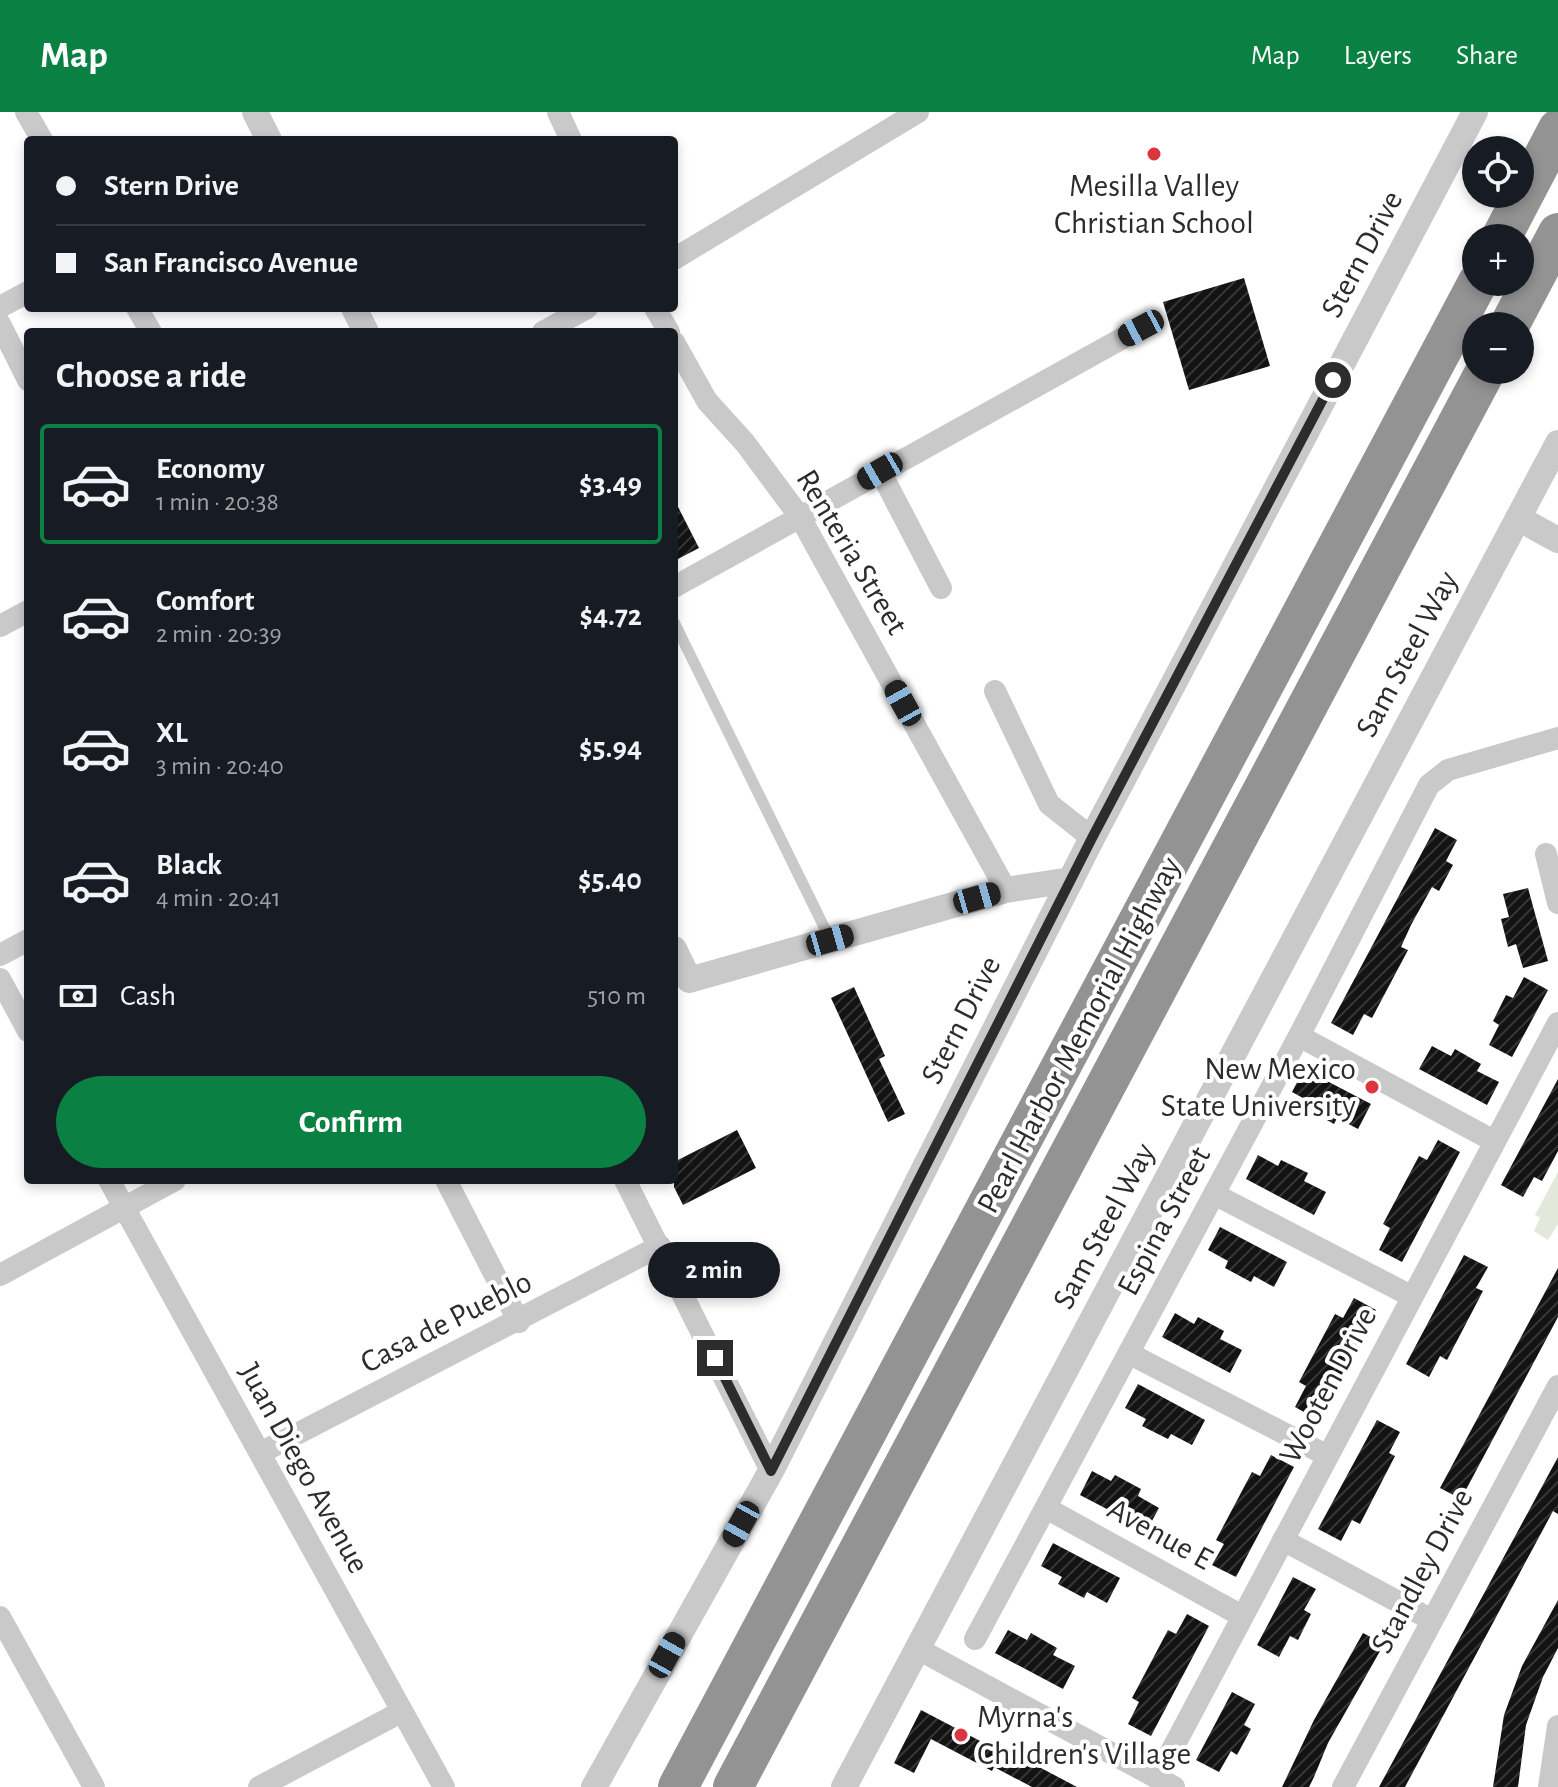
<!DOCTYPE html>
<meta charset="utf-8">
<style>
:root{--surface:#171b24;--page:#20242c;--text:#f1f3f6;--muted:#9ea1a6;--line:#363941;--accent:#0b8043}
body{margin:0;font-family:"Alegreya Sans",sans-serif;background:var(--page);color:var(--text);height:100vh;display:flex;flex-direction:column;font-size:30px;white-space:nowrap}
*{box-sizing:border-box;margin:0}
p{font-size:26px;color:var(--muted)}
.icon{flex:none;width:44px;height:44px;fill:none;stroke:currentColor;stroke-width:2;stroke-linecap:round;stroke-linejoin:round}
.map{position:relative;flex:1;overflow:hidden}
.sheet{position:absolute;left:24px;top:216px;width:654px;height:856px;display:flex;flex-direction:column;background:var(--surface);border-radius:8px;box-shadow:0 4px 12px #0003}
.sheet>*{flex:none}
.banner{position:absolute;left:24px;top:24px;width:654px;height:176px;border-radius:8px;box-shadow:0 4px 12px #0003;display:grid;align-content:center;height:176px;padding:0 32px;background:var(--surface)}
.controls{position:absolute;left:1462px;top:24px;display:grid;gap:16px}
.controls a{display:grid;place-items:center;width:72px;height:72px;border-radius:50%;background:var(--surface);box-shadow:0 4px 12px #0003;font-size:40px}
.end{position:absolute;width:36px;height:36px;margin:-18px;border:10px solid #2c2c2c;background:#fff;box-shadow:0 0 0 4px #fff}
.from{border-radius:50%}
.bubble{position:absolute;height:56px;border-radius:28px;background:var(--surface);box-shadow:0 4px 12px #0003;font-size:26px;font-weight:700;line-height:56px;text-align:center}
.car{position:absolute;width:24px;height:48px;margin:-24px -12px;border-radius:10px;box-shadow:0 0 6px 2px #0007;background:linear-gradient(#222 24%,#8ab4d8 0 40%,#222 0 76%,#8ab4d8 0 86%,#222 0)}
.banner b{display:flex;align-items:center;gap:28px;height:76px;font-size:30px}
.banner b+b{border-top:2px solid var(--line)}
.banner i{width:20px;height:20px;background:var(--text)}
ul{padding:0;list-style:none}
li{display:flex;align-items:center;gap:24px;height:120px;margin:0 16px 12px;padding:0 16px;border:4px solid transparent;border-radius:8px}
li div{flex:1}
li b{display:block;font-size:30px}
li em{font-style:normal;font-weight:700}
li.selected{border-color:var(--accent)}
li>.icon{width:72px;height:72px;stroke-width:1.5}
h2{padding:0 32px;font-size:36px;line-height:96px}
.pay{display:flex;align-items:center;gap:20px;height:88px;padding:0 32px;font-size:30px}
.pay p{margin-inline-start:auto}
.button{display:flex;gap:16px;margin-top:auto;padding:16px 32px}
.button a{flex:1;height:92px;border-radius:48px;background:var(--accent);color:#fff;font-size:32px;font-weight:700;line-height:92px;text-align:center}
header{display:flex;align-items:center;gap:48px;box-sizing:border-box;height:112px;padding:0 40px;background:var(--accent);color:#fff}
header strong{font-size:38px}
nav{display:flex;gap:44px;margin-inline-start:auto;font-size:28px}
.map>svg:first-child{display:block}
.green{fill:#e2e9da}
.building{fill:url(#building-hatch)}
.lines{fill:none;stroke-linecap:round;stroke-linejoin:round}
.service{stroke:#c9c9c9;stroke-width:11}
.minor{stroke:#c9c9c9;stroke-width:22}
.tertiary{stroke:#c9c9c9;stroke-width:26}
.motorway{stroke:#939393;stroke-width:40}
.route{stroke:#2c2c2c;stroke-width:10}
.poi-dot{fill:#db3640;stroke:#fff;stroke-width:3}
.labels{text-anchor:middle;dominant-baseline:central;stroke-width:8;stroke-linejoin:round;paint-order:stroke}
.poi-label{font-size:32px;fill:#2c2c2c;stroke:#fff}
.street-label{font-size:32px;fill:#2c2c2c;stroke:#fff}
</style>
<header>
<strong>Map</strong>
<nav><a>Map</a><a>Layers</a><a>Share</a></nav>
</header>
<div class="map">
<svg width="1558" height="1675" viewBox="0 0 1558 1675">
<defs>
<pattern id="building-hatch" width="6" height="6" patternUnits="userSpaceOnUse" patternTransform="scale(2)"><rect width="6" height="6" fill="#131313"/><path d="M-1 1l2-2M0 6l6-6M5 7l2-2" fill="none" stroke="#363636"/></pattern>
</defs>
<rect width="100%" height="100%" fill="#fff"/>
<path class="green" d="M1558,1060V1112L1548,1128L1534,1119L1540,1106L1535,1103Z"/>
<g class="building">
<path d="M1244,166L1270,254L1189,278L1163,190Z"/>
<path d="M674,387L699,436L674,449Z"/>
<path d="M1435,716L1457,728L1446,749L1453,753L1439,779L1432,775L1411,813L1401,835L1408,838L1372,906L1364,902L1353,923L1331,911Z"/>
<path d="M1528,776L1548,849L1523,856L1516,832L1508,835L1501,807L1509,805L1503,782Z"/>
<path d="M1524,865L1548,878L1512,945L1489,933L1499,913L1493,909L1506,883L1513,886Z"/>
<path d="M854,875L885,944L879,947L905,1002L888,1010L831,886Z"/>
<path d="M1432,934L1451,944L1455,937L1481,952L1477,959L1499,970L1487,993L1419,957Z"/>
<path d="M1304,957L1371,992L1358,1017L1337,1006L1334,1012L1309,998L1312,991L1292,980Z"/>
<path d="M1558,967V1039L1542,1069L1534,1065L1523,1085L1501,1073Z"/>
<path d="M737,1018L756,1056L683,1093L674,1075V1050Z"/>
<path d="M1438,1028L1460,1040L1402,1150L1379,1138L1390,1116L1383,1112L1419,1044L1427,1048Z"/>
<path d="M1258,1043L1278,1054L1281,1048L1308,1061L1304,1069L1326,1080L1314,1103L1246,1067Z"/>
<path d="M1220,1115L1287,1150L1274,1175L1254,1164L1251,1170L1225,1156L1228,1149L1208,1138Z"/>
<path d="M1464,1143L1488,1155L1476,1176L1483,1179L1447,1248L1440,1244L1429,1265L1406,1252Z"/>
<path d="M1558,1156V1205L1461,1387L1440,1376Z"/>
<path d="M1354,1186L1376,1198L1318,1308L1295,1295L1306,1274L1299,1270L1335,1202L1343,1206Z"/>
<path d="M1175,1201L1194,1212L1198,1205L1224,1219L1220,1227L1242,1238L1230,1261L1162,1225Z"/>
<path d="M1138,1272L1205,1308L1192,1333L1171,1322L1168,1327L1142,1314L1146,1307L1125,1296Z"/>
<path d="M1377,1308L1400,1320L1389,1341L1395,1344L1360,1412L1352,1408L1341,1429L1318,1417Z"/>
<path d="M1271,1343L1294,1355L1236,1465L1212,1453L1224,1432L1216,1428L1252,1360L1260,1364Z"/>
<path d="M1558,1345V1402L1553,1399L1405,1675H1379Z"/>
<path d="M1092,1359L1111,1369L1115,1363L1141,1377L1138,1384L1159,1396L1147,1418L1080,1383Z"/>
<path d="M1053,1431L1120,1466L1107,1491L1087,1480L1084,1486L1058,1472L1062,1465L1041,1454Z"/>
<path d="M1293,1465L1316,1477L1304,1498L1311,1502L1298,1528L1290,1524L1279,1545L1257,1533Z"/>
<path d="M1558,1488V1536L1543,1565L1526,1613L1518,1675H1493L1504,1603L1522,1554Z"/>
<path d="M1187,1502L1209,1514L1151,1624L1128,1612L1139,1590L1132,1586L1168,1518L1176,1522Z"/>
<path d="M1008,1518L1027,1528L1031,1521L1057,1536L1053,1543L1075,1554L1063,1577L995,1541Z"/>
<path d="M1363,1521L1384,1532L1328,1631L1314,1665L1309,1675H1282L1314,1608Z"/>
<path d="M1232,1580L1255,1592L1244,1613L1251,1617L1237,1643L1231,1639L1219,1660L1196,1648Z"/>
<path d="M921,1598L1005,1642L1007,1638L1077,1675H1032L994,1655L992,1659L931,1627L914,1661L894,1651Z"/>
</g>
<g class="lines">
<path class="service" d="M674,510L830,827"/>
<g class="minor">
<path d="M26,0L42,28"/>
<path d="M558,0L571,28"/>
<path d="M674,147L918,0"/>
<path d="M0,195L28,180"/>
<path d="M137,196L151,220"/>
<path d="M655,196L669,220"/>
<path d="M0,212L28,268"/>
<path d="M543,220L587,196"/>
<path d="M674,230L707,289L745,331L800,405L1006,778"/>
<path d="M880,359L941,476"/>
<path d="M674,475L1141,216"/>
<path d="M0,514L28,499"/>
<path d="M995,579L1049,692L1092,726"/>
<path d="M1546,742L1558,791"/>
<path d="M0,843L28,828"/>
<path d="M0,867L28,919"/>
<path d="M1299,924L1494,1029"/>
<path d="M109,1068L444,1675"/>
<path d="M446,1068L519,1210"/>
<path d="M625,1068L771,1359"/>
<path d="M1214,1082L1411,1184"/>
<path d="M0,1163L175,1068"/>
<path d="M1130,1242L1326,1343"/>
<path d="M260,1341L660,1134"/>
<path d="M1046,1396L1242,1504"/>
<path d="M1283,1428L1432,1508"/>
<path d="M0,1505L94,1675"/>
<path d="M975,1527L1299,924L1429,673L1448,658L1558,626"/>
<path d="M918,1537L1174,1675"/>
<path d="M1157,1666L1558,911"/>
<path d="M259,1675L401,1600"/>
<path d="M1343,1675L1558,1274"/>
<path d="M1549,1675L1558,1614"/>
</g>
<g class="tertiary">
<path d="M255,0L269,28"/>
<path d="M354,196L366,220"/>
<path d="M1518,406L1558,428"/>
<path d="M674,837L689,868L1006,778L1071,768"/>
<path d="M594,1675L771,1359L1092,726L1475,0"/>
<path d="M844,1675L1558,331"/>
</g>
<g class="motorway">
<path d="M1501,126L1558,17"/>
<path d="M1509,214L1558,121"/>
<path d="M678,1675L1478,170"/>
<path d="M733,1675L1486,258"/>
</g>
</g>
<g class="lines">
<path class="route" d="M715,1246L771,1359L1092,726L1333,268"/>
</g>
<g class="poi-dot">
<circle cx="1154" cy="42" r="8"/>
<circle cx="1372" cy="975" r="8"/>
<circle cx="961" cy="1623" r="8"/>
</g>
<g class="labels">
<g class="poi-label">
<text x="1154" y="74">Mesilla Valley<tspan x="1154" dy="37">Christian School</tspan></text>
<text x="1356" y="957" text-anchor="end">New Mexico<tspan x="1356" dy="37">State University</tspan></text>
<text x="977" y="1605" text-anchor="start">Myrna's<tspan x="977" dy="37">Children's Village</tspan></text>
</g>
<g class="street-label">
<text transform="translate(1362 142) rotate(-62)">Stern Drive</text>
<text transform="translate(852 440) rotate(59)">Renteria Street</text>
<text transform="translate(1407 542) rotate(-62)">Sam Steel Way</text>
<text transform="translate(961 908) rotate(-63)">Stern Drive</text>
<text transform="translate(1079 923) rotate(-62)">Pearl Harbor Memorial Highway</text>
<text transform="translate(1164 1109) rotate(-62)">Espina Street</text>
<text transform="translate(1104 1114) rotate(-62)">Sam Steel Way</text>
<text transform="translate(446 1210) rotate(-27)">Casa de Pueblo</text>
<text transform="translate(1328 1273) rotate(-62)">Wooten Drive</text>
<text transform="translate(304 1356) rotate(61)">Juan Diego Avenue</text>
<text transform="translate(1160 1422) rotate(29)">Avenue E</text>
<text transform="translate(1422 1459) rotate(-62)">Standley Drive</text>
</g>
</g>
</svg>
<div class="controls">
<a><svg class="icon" aria-label="locate" viewBox="0 0 24 24"><circle cx="12" cy="12" r="6"/><path d="M12 2v4M12 18v4M2 12h4M18 12h4"/></svg></a>
<a>+</a>
<a>−</a>
</div>
<i class="end from" style="left:1333px;top:268px"></i>
<i class="end" style="left:715px;top:1246px"></i>
<div class="bubble" style="left:648px;top:1130px;width:132px">2 min</div>
<i class="car" style="left:1141px;top:216px;rotate:242deg"></i>
<i class="car" style="left:880px;top:359px;rotate:240deg"></i>
<i class="car" style="left:903px;top:591px;rotate:331deg"></i>
<i class="car" style="left:977px;top:786px;rotate:74deg"></i>
<i class="car" style="left:830px;top:828px;rotate:74deg"></i>
<i class="car" style="left:741px;top:1412px;rotate:209deg"></i>
<i class="car" style="left:667px;top:1543px;rotate:29deg"></i>
<div class="banner">
<b><i class="from"></i>Stern Drive</b>
<b><i></i>San Francisco Avenue</b>
</div>
<section class="sheet">
<h2>Choose a ride</h2>
<ul>
<li class="selected"><svg class="icon" aria-label="car" viewBox="0 0 24 24"><path d="M5 17H2v-5l4-1 3-4h7l3 4 3 1v5h-3M9 17h6M6 11h13"/><circle cx="7" cy="17" r="2"/><circle cx="17" cy="17" r="2"/></svg><div><b>Economy</b><p>1 min · 20:38</p></div><em>$3.49</em></li>
<li><svg class="icon" aria-label="car" viewBox="0 0 24 24"><path d="M5 17H2v-5l4-1 3-4h7l3 4 3 1v5h-3M9 17h6M6 11h13"/><circle cx="7" cy="17" r="2"/><circle cx="17" cy="17" r="2"/></svg><div><b>Comfort</b><p>2 min · 20:39</p></div><em>$4.72</em></li>
<li><svg class="icon" aria-label="car" viewBox="0 0 24 24"><path d="M5 17H2v-5l4-1 3-4h7l3 4 3 1v5h-3M9 17h6M6 11h13"/><circle cx="7" cy="17" r="2"/><circle cx="17" cy="17" r="2"/></svg><div><b>XL</b><p>3 min · 20:40</p></div><em>$5.94</em></li>
<li><svg class="icon" aria-label="car" viewBox="0 0 24 24"><path d="M5 17H2v-5l4-1 3-4h7l3 4 3 1v5h-3M9 17h6M6 11h13"/><circle cx="7" cy="17" r="2"/><circle cx="17" cy="17" r="2"/></svg><div><b>Black</b><p>4 min · 20:41</p></div><em>$5.40</em></li>
</ul>
<div class="pay"><svg class="icon" aria-label="cash" viewBox="0 0 24 24"><path d="M3 7h18v10H3z"/><circle cx="12" cy="12" r="2"/></svg>Cash<p>510 m</p></div>
<div class="button"><a>Confirm</a></div>
</section>
</div>
